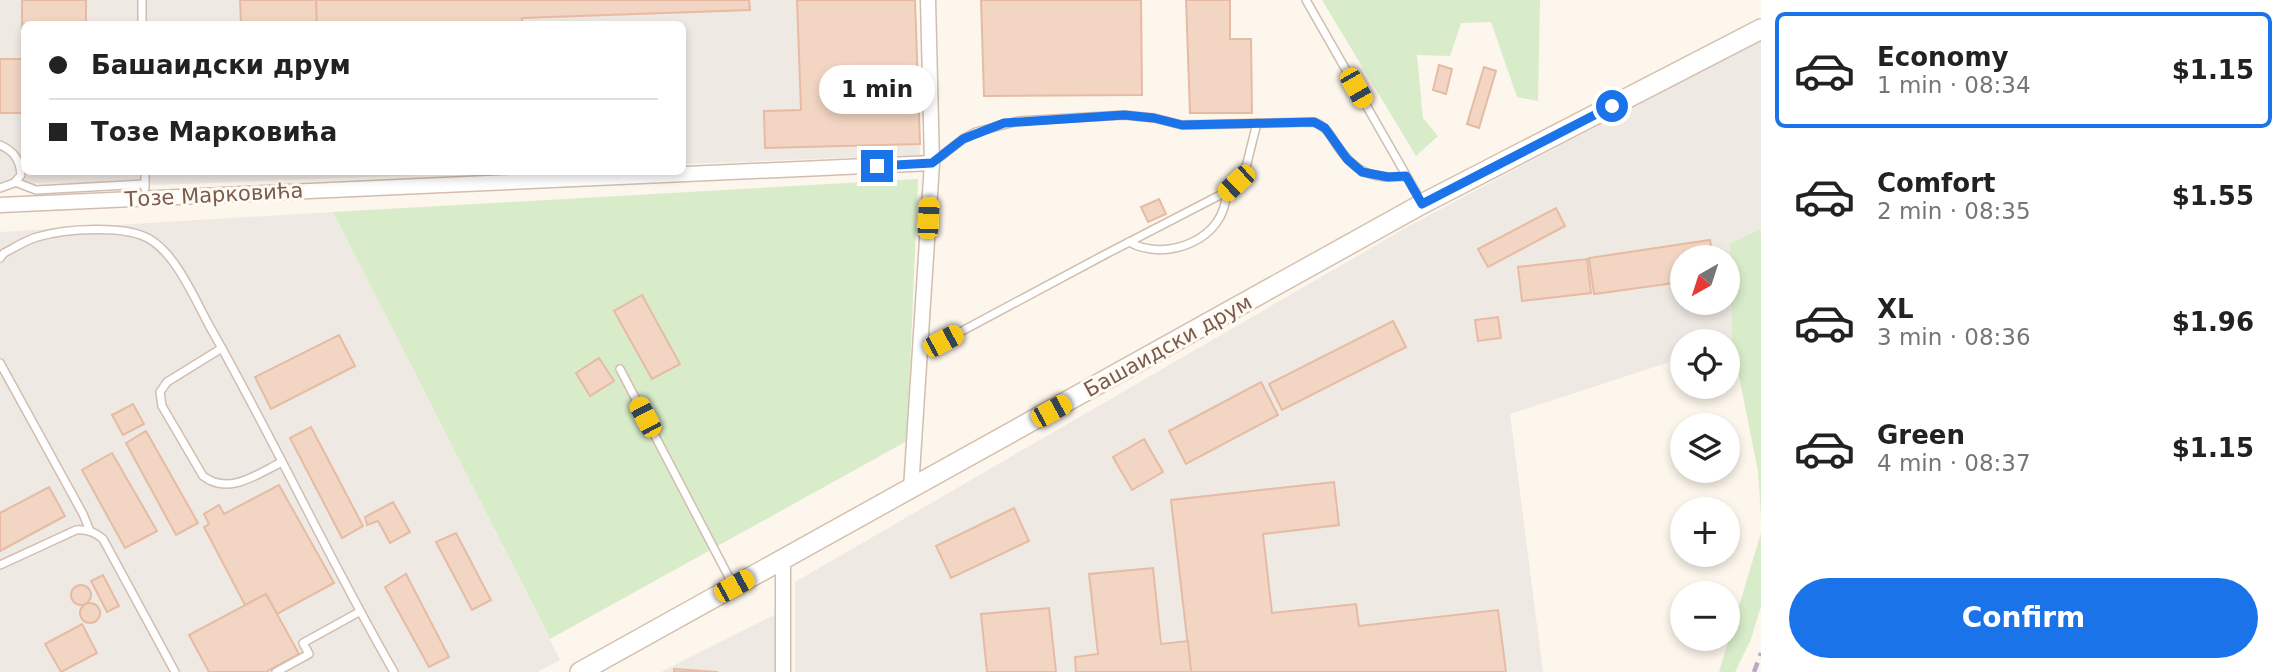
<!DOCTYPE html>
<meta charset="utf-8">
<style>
:root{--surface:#fff;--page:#f6f6f6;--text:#222;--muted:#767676;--line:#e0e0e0;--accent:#1a73e8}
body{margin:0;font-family:"DejaVu Sans",sans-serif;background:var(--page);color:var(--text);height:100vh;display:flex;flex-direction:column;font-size:26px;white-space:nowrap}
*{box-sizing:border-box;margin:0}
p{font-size:23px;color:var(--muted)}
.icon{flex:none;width:38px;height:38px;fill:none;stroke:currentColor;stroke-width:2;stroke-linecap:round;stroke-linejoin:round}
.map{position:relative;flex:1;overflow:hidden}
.sheet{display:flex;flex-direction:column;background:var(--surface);width:525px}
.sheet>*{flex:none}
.hud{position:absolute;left:21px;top:21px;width:665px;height:154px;border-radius:10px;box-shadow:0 4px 10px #0003;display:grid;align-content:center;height:154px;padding:0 28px;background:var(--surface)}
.needle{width:46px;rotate:219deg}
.controls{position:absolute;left:1670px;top:245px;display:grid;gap:14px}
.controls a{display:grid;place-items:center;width:70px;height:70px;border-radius:50%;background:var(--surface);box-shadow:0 4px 10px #0003;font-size:35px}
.end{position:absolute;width:32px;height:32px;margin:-16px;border:9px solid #1a73e8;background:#fff;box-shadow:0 0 0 4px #fff}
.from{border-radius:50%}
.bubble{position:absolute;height:49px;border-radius:24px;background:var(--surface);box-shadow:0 4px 10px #0003;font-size:23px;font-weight:700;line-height:49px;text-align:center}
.car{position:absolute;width:21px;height:42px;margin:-21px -10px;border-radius:9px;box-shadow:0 0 5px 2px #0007;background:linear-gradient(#f5c518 24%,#345 0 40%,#f5c518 0 76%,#345 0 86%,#f5c518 0)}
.hud b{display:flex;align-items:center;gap:24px;height:66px;font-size:26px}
.hud b+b{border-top:2px solid var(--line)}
.hud i{width:18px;height:18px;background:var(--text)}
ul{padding:12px 0 0;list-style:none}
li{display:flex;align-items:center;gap:21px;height:116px;margin:0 14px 10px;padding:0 14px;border:4px solid transparent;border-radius:10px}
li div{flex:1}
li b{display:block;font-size:26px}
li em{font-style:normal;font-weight:700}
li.current{border-color:var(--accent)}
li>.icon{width:63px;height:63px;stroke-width:1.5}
.primary-button{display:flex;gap:14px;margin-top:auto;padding:14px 28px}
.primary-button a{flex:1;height:80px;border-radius:42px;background:var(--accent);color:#fff;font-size:28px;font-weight:700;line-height:80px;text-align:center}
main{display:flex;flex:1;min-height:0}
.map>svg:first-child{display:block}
.industrial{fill:#efe9e4;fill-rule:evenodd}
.green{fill:#d8ecc9}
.building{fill:#f3d5c3;stroke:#e6bba3;stroke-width:2}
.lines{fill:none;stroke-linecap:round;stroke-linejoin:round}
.lane-casing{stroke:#d1beb0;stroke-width:10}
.street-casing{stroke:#d1beb0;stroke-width:17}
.secondary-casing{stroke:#d6c0b0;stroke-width:22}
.lane{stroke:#fff;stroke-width:7}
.street{stroke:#fff;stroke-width:14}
.secondary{stroke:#fff;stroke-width:19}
.rail{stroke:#b9a8c9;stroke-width:4.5;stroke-dasharray:10 7;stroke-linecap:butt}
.route{stroke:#1a73e8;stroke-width:9}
.labels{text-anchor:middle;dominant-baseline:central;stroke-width:6;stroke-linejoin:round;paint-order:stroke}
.street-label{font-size:21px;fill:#7a5c4d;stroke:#fffaf3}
</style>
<main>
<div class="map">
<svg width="1761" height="672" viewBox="0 0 1761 672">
<rect width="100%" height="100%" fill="#fdf6ec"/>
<g class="industrial">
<path d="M0,0H915L920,155L683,164L682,24H24V172H500L157,185L14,183L0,186Z"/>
<path d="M1761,39V229L1730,243L1732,341H1682V358L1510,414L1543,672H795V582L1409,226ZM1682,257H1727V303H1682Z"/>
<path d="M333,212L560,660L537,672H0V232Z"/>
<path d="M778,613L779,672H661Z"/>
</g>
<g class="green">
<path d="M1322,0H1540L1538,101L1517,97L1491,22L1461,23L1450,56L1417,55L1423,118L1438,136L1416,156Z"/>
<path d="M918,179L907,441L550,639L333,212Z"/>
<path d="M1761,229V517L1758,471L1732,341L1730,243Z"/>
<path d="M1761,533V606L1751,639L1735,672H1719Z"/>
</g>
<g class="building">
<path d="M22,0H86V24H24V113H0V59H22Z"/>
<path d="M240,0H316L317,24H241Z"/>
<path d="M316,0H749L750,10L522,18V24H344L343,23H317Z"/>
<path d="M797,0H915L920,144L765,148L764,111L801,110Z"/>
<path d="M981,0H1141L1142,95L984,96Z"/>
<path d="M1186,0H1230V39H1251L1252,113H1190Z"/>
<path d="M1439,65L1452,69L1446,94L1433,90Z"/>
<path d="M1484,67L1496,71L1479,128L1467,124Z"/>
<path d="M1159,199L1166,214L1148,222L1141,207Z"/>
<path d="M1556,208L1565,226L1488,267L1478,249Z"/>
<path d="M1710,240L1713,257H1682V282L1594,294L1589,258Z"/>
<path d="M1587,259L1591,293L1522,301L1518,267Z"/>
<path d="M642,295L680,364L652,379L614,311Z"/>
<path d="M1498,317L1501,338L1478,341L1475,320Z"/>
<path d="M1393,321L1406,347L1282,410L1269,384Z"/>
<path d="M339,335L355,366L271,409L255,377Z"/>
<path d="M599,358L614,381L590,396L576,373Z"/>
<path d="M1261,382L1278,415L1186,464L1169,431Z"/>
<path d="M133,404L144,424L123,435L112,415Z"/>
<path d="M311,427L363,526L342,538L290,438Z"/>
<path d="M146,431L198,523L176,535L126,443Z"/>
<path d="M1144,439L1163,472L1132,490L1113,457Z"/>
<path d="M112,453L157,531L125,548L82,470Z"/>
<path d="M1334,482L1339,525L1263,534L1272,613L1356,604L1359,626L1498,610L1506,672H1191L1171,500Z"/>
<path d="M279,485L334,583L277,614L266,594L245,605L204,527L209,524L204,514L219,505L224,514Z"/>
<path d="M49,487L65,516L0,551V513Z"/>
<path d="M393,502L410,532L390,543L378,521L367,525L365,517Z"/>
<path d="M1014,508L1029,541L951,578L936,546Z"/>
<path d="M456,533L491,600L472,610L436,542Z"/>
<path d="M1153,568L1161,644L1188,641L1191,672H1076L1075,657L1098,654L1089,574Z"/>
<path d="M406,574L449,657L429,667L385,587Z"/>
<path d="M103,575L119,606L107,612L91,581Z"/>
<circle cx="81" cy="595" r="10"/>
<path d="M266,594L299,654L266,672H209L189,635Z"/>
<circle cx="90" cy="613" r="10"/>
<path d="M1049,608L1056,672H987L981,614Z"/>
<path d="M82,624L97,653L61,672L45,644Z"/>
<path d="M674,669L718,672H674Z"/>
</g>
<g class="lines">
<defs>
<g id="lane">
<path d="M142,0V24"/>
<path d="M1306,0L1422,203"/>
<path d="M0,145C14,151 20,160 21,175L14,183L0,188"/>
<path d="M932,163L963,139L976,132L1018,121L1124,115L1154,118L1182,125L1314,122C1325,126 1330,134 1336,144C1355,173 1373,180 1406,176"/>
<path d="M145,172V188"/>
<path d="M15,182L36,190L145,184"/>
<path d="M1129,242C1166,263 1227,239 1226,192"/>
<path d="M0,258L4,253C14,248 26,240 37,237C64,229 127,224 151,240C177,256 195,300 210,327C274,440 329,559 394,672"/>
<path d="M222,348L167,382L160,392L162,406L203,476C229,496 257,474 282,462"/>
<path d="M921,353L1106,254L1226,192L1245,171L1257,123"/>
<path d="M0,363L83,514L90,531"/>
<path d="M620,369L733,585"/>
<path d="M0,565L76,530C87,529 95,532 103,539L175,672"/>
<path d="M276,672L309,654L303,643L359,612"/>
</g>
<g id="street">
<path d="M0,205L932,163"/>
<path d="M911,489L932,163L928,0"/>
<path d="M783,558V672"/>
</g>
<path id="secondary" d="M580,672L1422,204L1761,29"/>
</defs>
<use href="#lane" class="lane-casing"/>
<use href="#street" class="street-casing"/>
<use href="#secondary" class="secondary-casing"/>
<use href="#lane" class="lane"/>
<use href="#street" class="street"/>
<use href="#secondary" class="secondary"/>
<path class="rail" d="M1754,672L1761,653"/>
</g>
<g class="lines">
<path class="route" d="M877,166L932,163L963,139L1004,123L1124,115L1154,118L1182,125L1314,122L1325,128L1347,159L1362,172L1388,177L1406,176L1422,204L1612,106"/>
</g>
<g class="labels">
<g class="street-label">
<text transform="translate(214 195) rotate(-3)">Тозе Марковића</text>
<text transform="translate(1168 346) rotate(-29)">Башаидски друм</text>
</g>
</g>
</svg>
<div class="controls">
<a><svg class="needle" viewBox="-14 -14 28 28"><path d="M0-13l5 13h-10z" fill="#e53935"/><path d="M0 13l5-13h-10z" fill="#767676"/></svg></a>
<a><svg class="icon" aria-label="locate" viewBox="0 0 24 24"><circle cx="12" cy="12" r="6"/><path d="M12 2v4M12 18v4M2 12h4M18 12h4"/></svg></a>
<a><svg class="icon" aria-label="layers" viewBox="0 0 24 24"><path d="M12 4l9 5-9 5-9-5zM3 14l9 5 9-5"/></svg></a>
<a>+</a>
<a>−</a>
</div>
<i class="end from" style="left:1612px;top:106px"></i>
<i class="end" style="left:877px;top:166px"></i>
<div class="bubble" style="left:819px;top:65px;width:116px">1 min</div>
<i class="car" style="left:1356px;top:88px;rotate:150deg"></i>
<i class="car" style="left:1236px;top:183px;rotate:227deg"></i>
<i class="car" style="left:928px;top:218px;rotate:3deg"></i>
<i class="car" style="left:943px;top:341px;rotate:62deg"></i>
<i class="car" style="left:1051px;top:411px;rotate:61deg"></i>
<i class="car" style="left:645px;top:417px;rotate:332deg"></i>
<i class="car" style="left:734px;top:586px;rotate:61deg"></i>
<div class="hud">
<b><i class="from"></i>Башаидски друм</b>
<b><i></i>Тозе Марковића</b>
</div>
</div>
<section class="sheet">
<ul>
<li class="current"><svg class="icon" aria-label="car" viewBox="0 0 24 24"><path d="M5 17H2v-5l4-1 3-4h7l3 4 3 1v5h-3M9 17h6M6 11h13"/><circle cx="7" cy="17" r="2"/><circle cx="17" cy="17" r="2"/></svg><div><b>Economy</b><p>1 min · 08:34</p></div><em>$1.15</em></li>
<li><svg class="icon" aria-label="car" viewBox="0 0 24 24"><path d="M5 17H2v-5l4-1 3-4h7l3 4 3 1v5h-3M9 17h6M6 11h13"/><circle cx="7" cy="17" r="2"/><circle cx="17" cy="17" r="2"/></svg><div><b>Comfort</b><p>2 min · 08:35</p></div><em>$1.55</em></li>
<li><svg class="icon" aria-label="car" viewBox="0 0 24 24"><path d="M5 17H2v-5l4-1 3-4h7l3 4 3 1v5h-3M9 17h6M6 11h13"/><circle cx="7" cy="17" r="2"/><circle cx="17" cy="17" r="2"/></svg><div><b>XL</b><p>3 min · 08:36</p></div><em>$1.96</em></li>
<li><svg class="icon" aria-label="car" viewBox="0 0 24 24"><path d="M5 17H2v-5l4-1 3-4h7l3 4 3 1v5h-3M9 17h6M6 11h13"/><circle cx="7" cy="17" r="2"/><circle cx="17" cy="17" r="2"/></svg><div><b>Green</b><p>4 min · 08:37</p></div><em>$1.15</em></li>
</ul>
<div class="primary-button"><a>Confirm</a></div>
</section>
</main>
